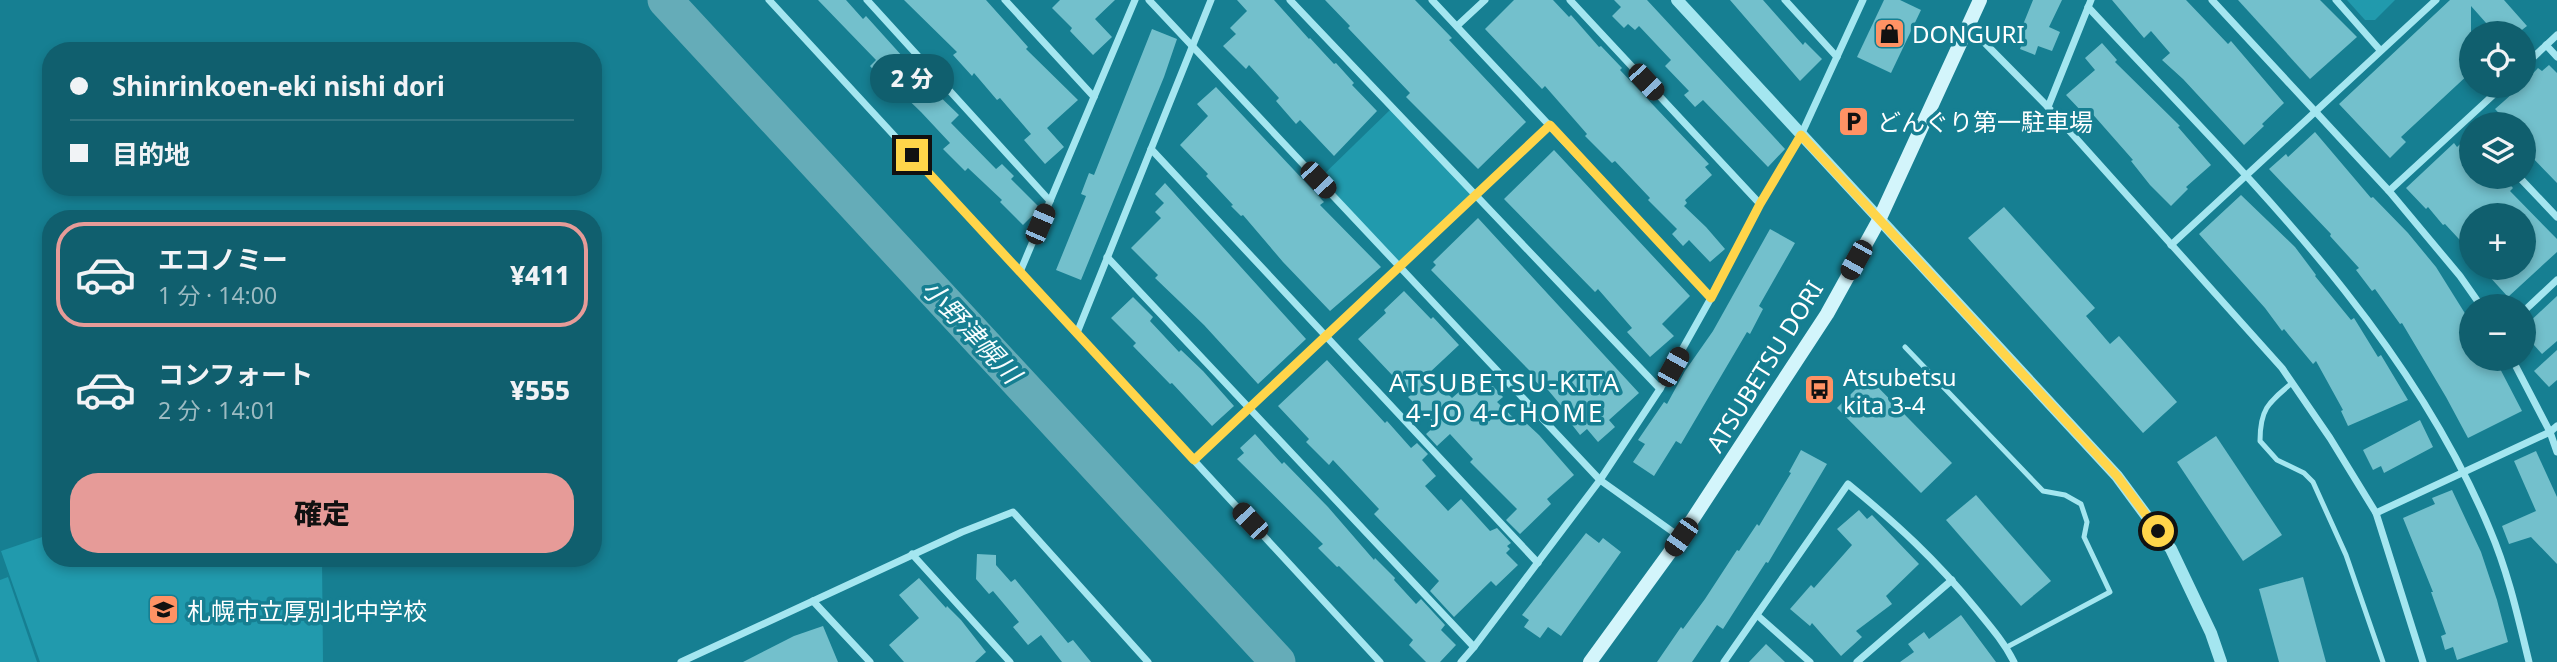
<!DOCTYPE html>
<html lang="ja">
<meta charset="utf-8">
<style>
:root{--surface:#105f6e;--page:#1e6876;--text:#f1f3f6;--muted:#9cbbc2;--line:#307481;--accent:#e69b98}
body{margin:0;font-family:"Noto Sans","Noto Sans JP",sans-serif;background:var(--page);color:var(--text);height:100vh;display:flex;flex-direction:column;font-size:26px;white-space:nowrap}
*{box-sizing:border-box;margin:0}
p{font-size:23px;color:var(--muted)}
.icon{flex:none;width:38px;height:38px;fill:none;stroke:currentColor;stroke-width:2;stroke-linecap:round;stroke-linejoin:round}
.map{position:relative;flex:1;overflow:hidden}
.panel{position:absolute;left:42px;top:210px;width:560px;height:357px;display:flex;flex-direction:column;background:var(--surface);border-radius:28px;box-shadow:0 4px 10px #0003}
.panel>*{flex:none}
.guide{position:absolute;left:42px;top:42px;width:560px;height:154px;border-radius:28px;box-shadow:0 4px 10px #0003;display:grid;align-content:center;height:154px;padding:0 28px;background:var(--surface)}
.tools{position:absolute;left:2459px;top:21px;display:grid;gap:14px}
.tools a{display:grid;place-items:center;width:77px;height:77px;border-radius:50%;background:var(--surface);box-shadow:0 4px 10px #0003;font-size:35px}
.end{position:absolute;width:32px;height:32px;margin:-16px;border:9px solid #ffd54a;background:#111;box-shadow:0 0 0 4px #111}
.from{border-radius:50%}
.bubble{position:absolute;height:49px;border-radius:24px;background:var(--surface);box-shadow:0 4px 10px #0003;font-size:23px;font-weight:800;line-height:49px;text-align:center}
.car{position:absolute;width:21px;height:42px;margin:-21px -10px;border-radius:9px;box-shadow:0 0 5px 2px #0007;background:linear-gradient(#222 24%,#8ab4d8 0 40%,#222 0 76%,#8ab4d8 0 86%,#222 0)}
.guide b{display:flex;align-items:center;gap:24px;height:66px;font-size:26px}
.guide b+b{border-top:2px solid var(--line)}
.guide i{width:18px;height:18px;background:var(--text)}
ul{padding:12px 0 0;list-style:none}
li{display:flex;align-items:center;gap:21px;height:105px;margin:0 14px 10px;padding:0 14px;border:4px solid transparent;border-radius:28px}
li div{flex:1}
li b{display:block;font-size:26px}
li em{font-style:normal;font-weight:800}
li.active{border-color:var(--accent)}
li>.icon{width:63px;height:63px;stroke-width:1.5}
.primary-button{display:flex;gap:14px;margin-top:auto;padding:14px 28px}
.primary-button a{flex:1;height:80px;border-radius:28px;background:var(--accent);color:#111;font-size:28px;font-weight:800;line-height:80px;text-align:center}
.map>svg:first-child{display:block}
.green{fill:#219aad}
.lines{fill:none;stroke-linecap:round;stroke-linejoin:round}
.river{stroke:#65acb8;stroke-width:35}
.building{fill:#73c0cc}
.service{stroke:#a4e6f0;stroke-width:5}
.minor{stroke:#a4e6f0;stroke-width:7}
.tertiary{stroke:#a4e6f0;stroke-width:12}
.secondary{stroke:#d3f5fb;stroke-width:14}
.route{stroke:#ffd54a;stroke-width:9}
.labels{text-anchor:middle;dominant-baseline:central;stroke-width:7;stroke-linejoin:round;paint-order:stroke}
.poi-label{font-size:24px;fill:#fff;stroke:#167f92;text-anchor:start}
.street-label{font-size:24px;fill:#fff;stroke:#167f92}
.water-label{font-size:26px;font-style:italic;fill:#f7fdfe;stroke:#167f92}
.neighbourhood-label{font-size:26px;letter-spacing:2px;fill:#fff;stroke:#167f92}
</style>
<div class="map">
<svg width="2557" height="662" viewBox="0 0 2557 662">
<rect width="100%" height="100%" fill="#167f92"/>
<g class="green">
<path d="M2347,0H2395L2375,20H2365Z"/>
<path d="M1392,108L1475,195L1399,267L1318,180Z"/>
<path d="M51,534V558H322L323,662H40L1,551Z"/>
<path d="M8,577L37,662H0V580Z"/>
</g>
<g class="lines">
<path class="river" d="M665,0L1278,662"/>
</g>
<g class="building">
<path d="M818,0H846L863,19L866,16L931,88L959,115L951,123L996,169L1002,164L1014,176L1011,179L1040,208L1023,225L1000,202L1002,200L968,168L965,171L943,149L950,143L921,112L893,85L890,88L870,66L876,60Z"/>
<path d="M904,0H986L1028,47L1026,49L1078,100L1047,128L1064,147L1045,164L1024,140L1031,134L1000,98L997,100L974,73L972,76L953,55L957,52Z"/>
<path d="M1060,0H1115L1095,19L1112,37L1093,55L1070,31L1072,28L1052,8Z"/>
<path d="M1237,0H1274L1309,39L1310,38L1334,64L1336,63L1354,83L1352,85L1377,111L1334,156L1300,120L1296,124L1276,101L1279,98L1249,65L1246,69L1223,46L1236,34L1230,28L1247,11Z"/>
<path d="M1325,0H1415L1452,38L1449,40L1526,122L1478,169L1406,97L1410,93L1348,28L1350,26Z"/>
<path d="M1514,0H1553L1569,17L1571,15L1599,47L1601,46L1622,68L1620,70L1709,164L1705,167L1712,175L1685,200L1687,203L1684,206L1706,227L1725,249L1710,262L1689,240L1683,246L1672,234L1677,229L1648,200L1650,198L1615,161L1612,163L1585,136L1587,134L1545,86L1542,89L1485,29Z"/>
<path d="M1614,0H1647L1785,149L1768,167L1703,100L1695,107L1684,95L1689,91L1665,66L1671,60L1639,26L1635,30L1628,24L1624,28L1612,16L1621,7Z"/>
<path d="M1730,0H1763L1803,45L1805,42L1822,59L1800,81Z"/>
<path d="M1884,0H1900L1921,10L1891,73L1857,57Z"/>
<path d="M2033,0H2062L2049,27L2060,32L2052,51L2038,46L2035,55L2020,49L2024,39L2018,37Z"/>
<path d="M2112,0H2186L2228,44L2231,41L2284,103L2262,124L2264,126L2244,145L2183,79L2162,60L2170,53L2151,31L2144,38Z"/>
<path d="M2238,0H2320L2357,37L2310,79Z"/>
<path d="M2450,0H2504L2527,26L2518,33H2495L2471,6V72L2401,137L2406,142L2390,158L2339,104Z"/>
<path d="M1152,29L1177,39L1164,77L1081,280L1056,270L1086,196L1081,194L1089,173L1094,175Z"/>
<path d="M2102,43L2117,60L2115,62L2180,126L2178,127L2211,165L2186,187L2188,189L2171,206L2150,185L2131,161L2133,160L2089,110L2084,114L2066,95L2095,70L2085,58Z"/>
<path d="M2549,65L2557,73V183L2524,149V124H2509L2495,109L2521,86H2524V83L2538,68L2542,71Z"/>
<path d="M1216,87L1324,202L1320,205L1381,267L1330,311L1283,262L1243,215L1241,216L1231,206L1233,205L1206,176L1208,174L1180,145L1208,116L1197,104Z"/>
<path d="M2315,132L2371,198L2373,197L2408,233L2436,267L2471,323V359H2495L2522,411L2468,438L2446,397L2402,323L2400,324L2375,289L2372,291L2356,270L2359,268L2330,236L2331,234L2269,169L2286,154L2288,157Z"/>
<path d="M2471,134V177H2503L2513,188L2510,191L2557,239V252L2508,297L2489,276L2499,268H2524V215H2471V252L2445,224L2443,225L2428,207L2426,209L2406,188L2454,143L2457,147Z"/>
<path d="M1554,150L1690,296L1662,324L1674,336L1650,357L1627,332L1632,328L1598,289L1595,292L1504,199Z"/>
<path d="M1165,183L1306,339L1258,384L1204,325L1155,278L1158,275L1131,248L1161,218L1155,212L1164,203L1155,194Z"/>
<path d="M2241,195L2295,247L2316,275L2315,276L2351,320L2354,318L2378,357L2381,355L2408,400L2348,426L2341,411L2343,410L2316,361L2313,364L2284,329L2282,331L2265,308L2199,234Z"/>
<path d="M2004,207L2095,308L2086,316L2110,344L2119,336L2177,402L2143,433L1968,238Z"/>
<path d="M1478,218L1639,393L1609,420L1615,427L1598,442L1587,429L1580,435L1566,417L1569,415L1543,384L1540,386L1528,373L1530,371L1431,270L1436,265L1433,262Z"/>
<path d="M1770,229L1795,243L1759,306L1763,309L1750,334L1747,332L1681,444L1676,441L1654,476L1633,462L1645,444L1638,440L1664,402L1667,404L1685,371L1713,331Z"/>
<path d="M1404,291L1431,319L1433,317L1459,345L1428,374L1452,398L1481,373L1503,397L1497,402L1521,425L1525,422L1539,435L1574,475L1547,499L1551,504L1520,534L1506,520L1517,509L1470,462L1473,459L1450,434L1437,446L1426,434L1436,425L1408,397L1411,395L1358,339L1386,313L1384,310Z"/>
<path d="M2557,296V341L2542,354L2524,334V327Z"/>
<path d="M1133,297L1153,317L1150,321L1179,352L1181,350L1203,371L1234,406L1212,426L1172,383L1170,384L1133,346L1136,343L1111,318Z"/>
<path d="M2557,350V380L2549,387L2534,371Z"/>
<path d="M1327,360L1385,423L1387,421L1411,448L1417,443L1428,454L1422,460L1436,476L1425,486L1448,511L1461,499L1490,531L1497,528L1511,543L1507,546L1510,549L1506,553L1518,565L1496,586L1491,581L1454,617L1430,591L1439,581L1374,514L1379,509L1333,460L1329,465L1306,442L1309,439L1278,406Z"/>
<path d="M1868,377L1952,463L1921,493L1837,408Z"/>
<path d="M2420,420L2433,447L2384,473L2381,466L2373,470L2363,450Z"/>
<path d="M1255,434L1282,464L1284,462L1328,507L1374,560L1375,558L1395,578L1394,580L1416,604L1421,599L1445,625L1441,630L1456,645L1440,662H1426L1409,645L1413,640L1339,566L1337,567L1318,548L1323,544L1237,459L1244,453L1240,448Z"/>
<path d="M2216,436L2282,535L2243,561L2177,462Z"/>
<path d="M1801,450L1827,464L1768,563L1766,562L1723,629L1717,625L1692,662H1657L1681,627L1683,629L1705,599L1737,550L1739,551L1757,524L1759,526L1791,473L1789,472Z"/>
<path d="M2536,451L2557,497V564L2531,537L2509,544L2502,526L2536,511L2514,461Z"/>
<path d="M2452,490L2481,552L2497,600L2508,642L2457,660L2453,647L2445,650L2441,636L2446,634L2431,592H2433L2403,518L2435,504L2432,498Z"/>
<path d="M1976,495L2051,581L2021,606L1946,520Z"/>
<path d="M1859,510L1867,519L1872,515L1919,564L1886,596L1892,604L1856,631L1862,637L1841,656L1812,623L1810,626L1790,609L1811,585L1814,588L1852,545L1837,529Z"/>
<path d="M1586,533L1599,543L1603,538L1621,552L1561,636L1548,627L1540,638L1524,627L1529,620L1522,615Z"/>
<path d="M977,554L996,555V565L1011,582L1015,579L1068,643L1073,640L1091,662H1062L1041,635L1028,645L1013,627L1019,622L993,591L989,594L976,579Z"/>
<path d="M2303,577L2326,662H2279L2259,589Z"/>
<path d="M919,578L946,608L947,606L961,620L986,652L975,662H904L889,645L919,618L899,595Z"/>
<path d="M1961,615L1996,662H1900L1914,652L1908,644L1924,632L1929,639Z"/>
<path d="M823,626L838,662H743L794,636Z"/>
<path d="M1766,644L1785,662H1749Z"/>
</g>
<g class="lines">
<g class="service">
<path d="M1905,347L2043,491L2065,495L2081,504L2087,522L2084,537L2110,592L2007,647"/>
<path d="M2292,383C2268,403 2260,409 2260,441L2277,460L2304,473L2313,482L2346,555L2383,662"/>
</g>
<g class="minor">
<path d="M769,0L1380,662"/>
<path d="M867,0L1050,201"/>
<path d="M1005,0L1094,97"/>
<path d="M1149,0L1600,480L1680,537"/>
<path d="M1290,0L1660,389"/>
<path d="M1432,0L1711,298"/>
<path d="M1570,0L1760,204"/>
<path d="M1785,0L1837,57"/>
<path d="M2212,0L2389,191L2460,276L2481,306"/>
<path d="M2336,0L2380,50"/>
<path d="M2088,7C2237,168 2404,323 2490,530C2508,572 2518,617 2529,662"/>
<path d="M1457,26L1485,0"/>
<path d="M1968,26L2048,107L2282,368L2330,438L2376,513L2423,662"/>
<path d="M2546,45L2557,57"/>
<path d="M2524,66L2557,35"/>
<path d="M2048,107L2091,0"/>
<path d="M1151,149L1538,563"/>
<path d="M2519,177L2557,217"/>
<path d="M2389,191L2503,86"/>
<path d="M2171,245L2436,0"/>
<path d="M1107,257L1474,647"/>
<path d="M1020,272L1135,0"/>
<path d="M2524,311L2557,280"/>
<path d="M1077,333L1211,0"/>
<path d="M2512,359L2550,432L2557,452"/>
<path d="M1194,460L1550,125"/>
<path d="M2376,513L2550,432L2557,426"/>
<path d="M912,554L1010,662"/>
<path d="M813,601L870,662"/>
<path d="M1757,615L1810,662"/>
<path d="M681,662L962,532L1013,512L1148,662"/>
<path d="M1461,662L1474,647L1600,480L1660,389L1711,298L1760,204L1801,135L1863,0"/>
<path d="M1724,662L1848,484C1897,524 1936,560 1976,609C1990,626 2004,642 2014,662"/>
<path d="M1857,662L1952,580"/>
</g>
<path class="tertiary" d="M1677,0L2117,476L2171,549L2211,633L2221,662"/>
<path class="secondary" d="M1590,662L1681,537L1827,314L1879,220L1980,0"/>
</g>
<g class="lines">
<path class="route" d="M912,155L1194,460L1550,125L1711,298L1760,204L1801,135L2117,476L2158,531"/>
</g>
<defs>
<symbol id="shop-square" viewBox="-11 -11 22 22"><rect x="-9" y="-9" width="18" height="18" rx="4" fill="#ff9264" stroke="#167f92"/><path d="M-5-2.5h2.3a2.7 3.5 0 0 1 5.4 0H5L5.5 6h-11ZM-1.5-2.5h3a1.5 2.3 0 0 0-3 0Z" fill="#111"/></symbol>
<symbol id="parking-square" viewBox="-11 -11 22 22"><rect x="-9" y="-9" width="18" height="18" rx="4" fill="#ff9264" stroke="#167f92"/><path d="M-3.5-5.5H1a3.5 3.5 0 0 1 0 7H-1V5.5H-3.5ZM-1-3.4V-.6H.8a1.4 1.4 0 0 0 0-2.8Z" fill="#111"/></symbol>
<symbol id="bus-square" viewBox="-11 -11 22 22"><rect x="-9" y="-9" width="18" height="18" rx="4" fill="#ff9264" stroke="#167f92"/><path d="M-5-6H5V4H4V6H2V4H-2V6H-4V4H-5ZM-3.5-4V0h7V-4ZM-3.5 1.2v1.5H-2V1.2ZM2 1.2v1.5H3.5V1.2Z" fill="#111"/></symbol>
<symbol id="school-square" viewBox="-11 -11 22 22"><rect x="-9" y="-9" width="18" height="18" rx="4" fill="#ff9264" stroke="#167f92"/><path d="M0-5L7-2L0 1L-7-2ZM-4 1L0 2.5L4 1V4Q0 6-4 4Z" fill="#111"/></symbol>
</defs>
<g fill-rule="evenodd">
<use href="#shop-square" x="1872" y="16" width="35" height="35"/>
<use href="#parking-square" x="1836" y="104" width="35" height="35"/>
<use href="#bus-square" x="1802" y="372" width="35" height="35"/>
<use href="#school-square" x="146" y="592" width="35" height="35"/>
</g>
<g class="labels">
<g class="poi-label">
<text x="1912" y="33">DONGURI</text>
<text x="1877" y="121">どんぐり第一駐車場</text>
<text x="1843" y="376">Atsubetsu<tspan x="1843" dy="28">kita 3-4</tspan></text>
<text x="187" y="610">札幌市立厚別北中学校</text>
</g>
<g class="street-label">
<text transform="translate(1764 366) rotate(-58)">ATSUBETSU DORI</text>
</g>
<g class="water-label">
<text transform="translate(972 331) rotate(47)">小野津幌川</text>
</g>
<g class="neighbourhood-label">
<text x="1505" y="382">ATSUBETSU-KITA<tspan x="1505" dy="30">4-JO 4-CHOME</tspan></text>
</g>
</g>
</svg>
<div class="tools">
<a><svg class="icon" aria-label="locate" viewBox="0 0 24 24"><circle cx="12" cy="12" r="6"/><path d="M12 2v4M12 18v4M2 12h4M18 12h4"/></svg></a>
<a><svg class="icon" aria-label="layers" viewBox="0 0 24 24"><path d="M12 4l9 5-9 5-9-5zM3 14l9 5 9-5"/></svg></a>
<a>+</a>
<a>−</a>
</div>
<i class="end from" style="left:2158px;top:531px"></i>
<i class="end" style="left:912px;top:155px"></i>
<div class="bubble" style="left:870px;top:54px;width:84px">2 分</div>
<i class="car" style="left:1646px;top:82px;rotate:137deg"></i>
<i class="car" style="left:1318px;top:180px;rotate:137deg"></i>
<i class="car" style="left:1040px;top:224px;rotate:23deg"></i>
<i class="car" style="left:1856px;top:260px;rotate:209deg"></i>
<i class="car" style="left:1673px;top:367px;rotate:29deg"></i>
<i class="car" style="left:1250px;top:521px;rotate:317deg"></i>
<i class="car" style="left:1681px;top:537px;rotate:215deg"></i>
<div class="guide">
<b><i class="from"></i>Shinrinkoen-eki nishi dori</b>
<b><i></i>目的地</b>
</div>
<section class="panel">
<ul>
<li class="active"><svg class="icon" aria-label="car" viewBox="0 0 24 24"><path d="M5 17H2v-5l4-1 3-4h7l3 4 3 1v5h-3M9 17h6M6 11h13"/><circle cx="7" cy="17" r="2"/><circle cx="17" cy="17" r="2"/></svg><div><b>エコノミー</b><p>1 分 · 14:00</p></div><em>¥411</em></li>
<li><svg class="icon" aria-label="car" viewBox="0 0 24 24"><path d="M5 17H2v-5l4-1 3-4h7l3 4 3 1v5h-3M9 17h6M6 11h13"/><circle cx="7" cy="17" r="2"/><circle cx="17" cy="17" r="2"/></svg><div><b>コンフォート</b><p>2 分 · 14:01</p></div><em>¥555</em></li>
</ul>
<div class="primary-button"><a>確定</a></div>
</section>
</div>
